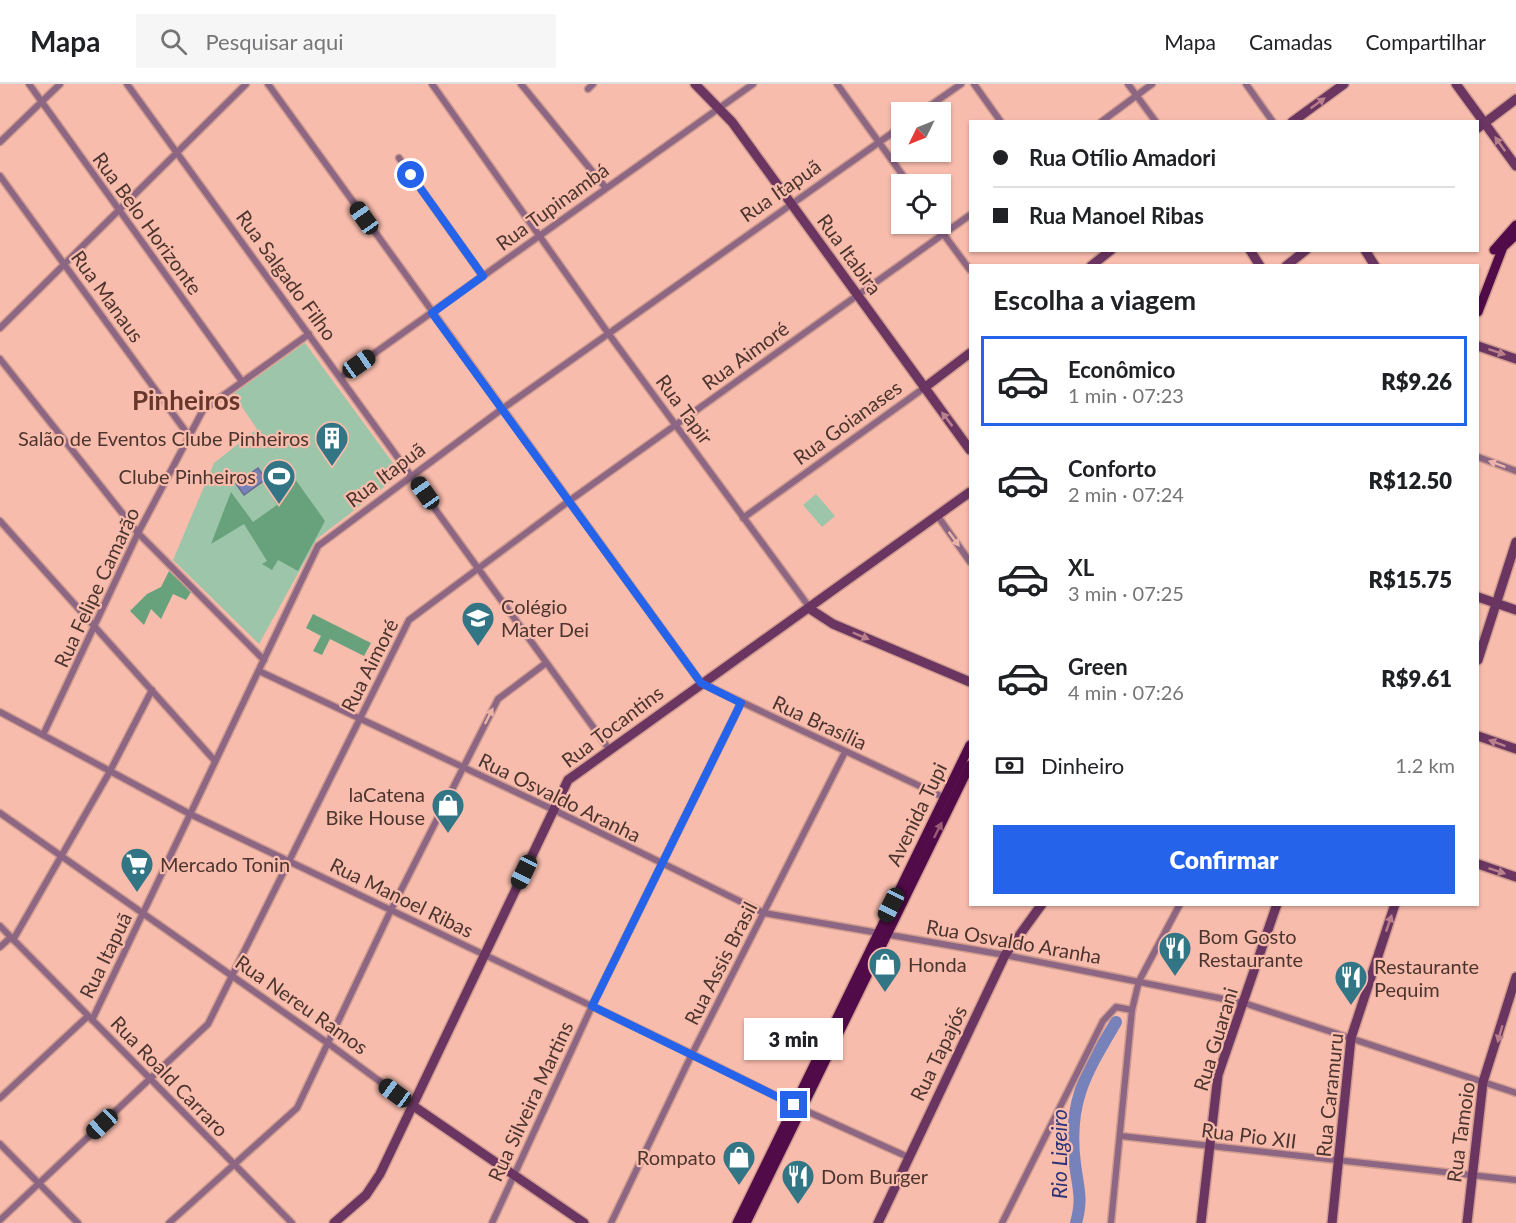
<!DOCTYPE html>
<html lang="pt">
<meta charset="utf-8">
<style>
:root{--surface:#fff;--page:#f6f6f6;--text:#202124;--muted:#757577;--line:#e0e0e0;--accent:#2563eb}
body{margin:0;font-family:Lato,sans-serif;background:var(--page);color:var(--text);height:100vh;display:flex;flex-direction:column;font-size:22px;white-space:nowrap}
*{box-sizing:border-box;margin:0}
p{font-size:20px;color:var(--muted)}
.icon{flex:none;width:33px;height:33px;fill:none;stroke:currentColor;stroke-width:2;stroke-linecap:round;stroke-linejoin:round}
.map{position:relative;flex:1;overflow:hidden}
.panel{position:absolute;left:969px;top:180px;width:510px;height:642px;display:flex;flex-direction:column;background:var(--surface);border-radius:0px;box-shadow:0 2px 4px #0004}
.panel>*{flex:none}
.banner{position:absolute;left:969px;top:36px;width:510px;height:132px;border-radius:0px;box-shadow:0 2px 4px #0004;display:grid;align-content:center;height:132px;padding:0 24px;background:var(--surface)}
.needle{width:39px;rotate:227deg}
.tools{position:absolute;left:891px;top:18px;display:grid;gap:12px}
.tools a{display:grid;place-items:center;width:60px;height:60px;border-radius:0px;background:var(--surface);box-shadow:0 2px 4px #0004;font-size:30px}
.end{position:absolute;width:27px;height:27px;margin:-14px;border:8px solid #2563eb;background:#fff;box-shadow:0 0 0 3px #fff}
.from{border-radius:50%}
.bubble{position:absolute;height:42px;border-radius:0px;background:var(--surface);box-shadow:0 2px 4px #0004;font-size:20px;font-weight:800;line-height:42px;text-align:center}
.car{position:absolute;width:18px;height:36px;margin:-18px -9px;border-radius:8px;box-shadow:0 0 4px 2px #0007;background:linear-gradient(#222 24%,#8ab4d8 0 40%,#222 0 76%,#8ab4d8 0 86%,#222 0)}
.banner b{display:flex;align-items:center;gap:21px;height:57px;font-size:22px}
.banner b+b{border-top:2px solid var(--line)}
.banner i{width:15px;height:15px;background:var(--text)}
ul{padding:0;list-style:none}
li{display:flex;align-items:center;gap:18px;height:90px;margin:0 12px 9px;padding:0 12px;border:3px solid transparent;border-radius:0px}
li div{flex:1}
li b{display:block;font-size:22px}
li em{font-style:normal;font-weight:800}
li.active{border-color:var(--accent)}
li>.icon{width:54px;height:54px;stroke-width:1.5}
h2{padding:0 24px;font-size:27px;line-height:72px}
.pay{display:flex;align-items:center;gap:15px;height:66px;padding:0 24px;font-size:22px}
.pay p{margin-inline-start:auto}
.cta{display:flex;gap:12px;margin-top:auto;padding:12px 24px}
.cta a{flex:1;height:69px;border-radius:0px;background:var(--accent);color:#fff;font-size:24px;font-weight:800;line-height:69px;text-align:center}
header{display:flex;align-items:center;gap:36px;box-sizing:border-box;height:84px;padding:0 30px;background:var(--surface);border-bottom:2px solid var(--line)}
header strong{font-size:28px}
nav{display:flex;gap:33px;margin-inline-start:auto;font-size:21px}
.search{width:420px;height:54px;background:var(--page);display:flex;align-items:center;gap:15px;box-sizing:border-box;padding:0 21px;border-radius:0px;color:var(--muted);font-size:22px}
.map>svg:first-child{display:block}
.green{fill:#9dc5a9}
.forest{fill:#68a27c}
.water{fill:#7682b9;stroke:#6a6b90;stroke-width:1.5}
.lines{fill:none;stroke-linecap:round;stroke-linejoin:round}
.river{stroke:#7682b9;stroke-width:12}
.street-casing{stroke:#cf9c8f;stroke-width:9}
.secondary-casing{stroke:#cf9c8f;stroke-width:12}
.primary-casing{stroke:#cf9c8f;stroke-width:12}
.street{stroke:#8d6684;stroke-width:6}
.secondary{stroke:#6b3561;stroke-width:9}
.primary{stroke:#510b48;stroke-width:9}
.oneway{fill:#b97f8b}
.oneway2{fill:#edb3a9}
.oneway3{fill:#9c5b75}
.route{stroke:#2563eb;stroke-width:8}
.labels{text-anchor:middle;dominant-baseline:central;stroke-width:4.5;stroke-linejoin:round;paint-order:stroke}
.street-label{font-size:20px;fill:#4d352f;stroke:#f8bcad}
.poi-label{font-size:20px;fill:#4d352f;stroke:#f8bcad;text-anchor:start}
.water-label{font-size:21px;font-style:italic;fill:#2c3377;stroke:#f8bcad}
.district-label{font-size:26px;font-weight:bold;fill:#68372b;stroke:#f8bcad}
</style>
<header>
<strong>Mapa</strong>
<div class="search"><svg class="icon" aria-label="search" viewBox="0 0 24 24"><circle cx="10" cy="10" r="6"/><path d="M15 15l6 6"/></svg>Pesquisar aqui</div>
<nav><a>Mapa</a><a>Camadas</a><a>Compartilhar</a></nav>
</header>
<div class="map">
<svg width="1516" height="1139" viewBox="0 0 1516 1139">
<rect width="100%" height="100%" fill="#f8bcad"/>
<g class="green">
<path d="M305,259L401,390L317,455L259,560L173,476L214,379L257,345L233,310Z"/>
<path d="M816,410L835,432L822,443L803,421Z"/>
</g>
<g class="forest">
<path d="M295,395L325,437L298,487L278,476L272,486L262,480L267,477L244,440L211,460L231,408L253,438L277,421L272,412Z"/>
<path d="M169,487L191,508L186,516L173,510L161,535L151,525L144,541L130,527L147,510L161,503Z"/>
<path d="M313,530L371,559L364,572L330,555L322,571L313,567L321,552L306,544Z"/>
</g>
<path class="water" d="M258,384L266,395L244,411L236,400Z"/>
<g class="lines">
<path class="river" d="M1076,1139C1083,1114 1078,1104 1075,1080C1067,1018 1086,989 1116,938"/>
<defs>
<g id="street">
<path d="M29,0L241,296"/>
<path d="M127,0L609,665"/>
<path d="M268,0L701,599L943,713"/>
<path d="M432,0L608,249L810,524"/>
<path d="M521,0L605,103"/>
<path d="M837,0L909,100"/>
<path d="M974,0L1001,38"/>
<path d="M1128,0L1156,38"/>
<path d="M1246,0L1273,38"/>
<path d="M588,5L593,0"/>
<path d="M921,28L961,0"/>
<path d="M1101,38L1152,0"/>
<path d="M0,58L60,0"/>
<path d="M399,74L483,192"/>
<path d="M0,92L189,352"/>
<path d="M936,140L970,186"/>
<path d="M0,244L246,0"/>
<path d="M0,275L138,449L264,576"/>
<path d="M341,293L753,0"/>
<path d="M1478,373L1516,387"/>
<path d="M937,431L970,478"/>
<path d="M743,434L924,304"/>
<path d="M0,437L215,677"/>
<path d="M259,587L554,726L764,829L1005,871L1244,919L1516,1009"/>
<path d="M0,628L190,730L692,970L794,1021"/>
<path d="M43,651L138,449L203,326L309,250"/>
<path d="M0,729L329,960L412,1021"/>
<path d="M0,842L292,1139"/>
<path d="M13,856L109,689L152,606"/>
<path d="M0,863L11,853"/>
<path d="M92,936L318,462L502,325L902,42"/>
<path d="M0,1014L88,932"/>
<path d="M802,1025L908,1073"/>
<path d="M1121,1052L1516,1096"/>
<path d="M0,1060L78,1139"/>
<path d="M0,1136L208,940L409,536L569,417L970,131"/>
<path d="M169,1139L297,1024L391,826L498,615L546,579"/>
<path d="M492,1139L592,922L741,619"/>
<path d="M611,1139L692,970L845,668"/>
<path d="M1002,1139L1103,937L1116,923L1132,926"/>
<path d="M1111,1139L1132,926L1139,897L1180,820"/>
</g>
<g id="secondary">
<path d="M695,0L732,38L970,366"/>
<path d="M1456,0L1516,82"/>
<path d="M1292,38L1344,0"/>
<path d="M1478,44L1516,15"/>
<path d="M1250,166L1260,182"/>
<path d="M1365,166L1375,182"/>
<path d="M1091,182L1111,166"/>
<path d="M1286,182L1306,166"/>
<path d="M1478,262L1516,275"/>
<path d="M924,304L970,269"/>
<path d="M1478,513L1516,526"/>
<path d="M810,525L833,540L970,598"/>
<path d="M1478,576L1516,458"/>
<path d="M1478,652L1516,665"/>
<path d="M1478,780L1516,793"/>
<path d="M412,1021L584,1139"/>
<path d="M334,1139L366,1111L380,1090L568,696L970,408"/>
<path d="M878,1139L1005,871L1042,820"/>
<path d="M1201,1139L1218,991L1277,820"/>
<path d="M1332,1139L1351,954L1395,820"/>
<path d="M1467,1139L1483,998L1516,893"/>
</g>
<g id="primary">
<path d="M1494,166L1516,141"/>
<path d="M1478,228L1503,163L1516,151"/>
<path d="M737,1139L970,661"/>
<path d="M746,1139L970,681"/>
</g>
</defs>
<use href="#street" class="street-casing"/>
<use href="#secondary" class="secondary-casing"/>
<use href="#primary" class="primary-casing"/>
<use href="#street" class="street"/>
<use href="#secondary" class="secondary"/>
<use href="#primary" class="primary"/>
</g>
<defs><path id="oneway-solid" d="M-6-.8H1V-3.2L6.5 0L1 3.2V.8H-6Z" transform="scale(1.5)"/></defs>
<g class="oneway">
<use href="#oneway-solid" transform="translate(1318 19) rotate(-36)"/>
<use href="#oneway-solid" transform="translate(1500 60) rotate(-126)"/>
<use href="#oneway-solid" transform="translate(1497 268) rotate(18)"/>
<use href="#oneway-solid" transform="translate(947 335) rotate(-127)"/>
<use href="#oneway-solid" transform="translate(861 552) rotate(23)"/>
<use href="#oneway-solid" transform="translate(1497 659) rotate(-160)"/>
<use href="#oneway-solid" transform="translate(1497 787) rotate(18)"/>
<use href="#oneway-solid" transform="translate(1389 839) rotate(-71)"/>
<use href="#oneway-solid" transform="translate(1500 950) rotate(106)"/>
</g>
<g class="oneway2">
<use href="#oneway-solid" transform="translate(1497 380) rotate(-160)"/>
<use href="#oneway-solid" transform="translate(954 455) rotate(54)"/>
<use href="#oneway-solid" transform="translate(489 632) rotate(-63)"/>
</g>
<use class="oneway3" href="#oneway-solid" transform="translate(938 746) rotate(-63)"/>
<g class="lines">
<path class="route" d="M411,91L483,192L432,229L701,599L741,619L592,922L794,1021"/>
</g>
<defs>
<symbol id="building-pin" viewBox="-11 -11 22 30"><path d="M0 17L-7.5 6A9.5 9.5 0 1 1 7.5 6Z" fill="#327685" stroke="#f8bcad"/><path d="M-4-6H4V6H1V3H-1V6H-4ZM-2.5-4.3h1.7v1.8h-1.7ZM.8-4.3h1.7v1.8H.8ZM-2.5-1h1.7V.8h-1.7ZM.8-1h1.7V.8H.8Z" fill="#fff"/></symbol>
<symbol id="stadium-pin" viewBox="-11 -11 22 30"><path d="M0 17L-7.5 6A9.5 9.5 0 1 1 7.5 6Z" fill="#327685" stroke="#f8bcad"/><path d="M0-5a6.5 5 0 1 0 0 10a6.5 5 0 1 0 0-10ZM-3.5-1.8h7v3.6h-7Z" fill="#fff"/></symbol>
<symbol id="school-pin" viewBox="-11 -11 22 30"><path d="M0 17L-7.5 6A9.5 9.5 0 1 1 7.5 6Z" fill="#327685" stroke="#f8bcad"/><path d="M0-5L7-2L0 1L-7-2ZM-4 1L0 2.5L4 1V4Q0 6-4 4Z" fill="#fff"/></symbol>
<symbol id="shop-pin" viewBox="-11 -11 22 30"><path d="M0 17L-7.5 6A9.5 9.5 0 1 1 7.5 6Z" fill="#327685" stroke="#f8bcad"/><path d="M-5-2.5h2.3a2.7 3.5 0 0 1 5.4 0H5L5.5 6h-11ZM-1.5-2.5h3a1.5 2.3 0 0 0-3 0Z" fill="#fff"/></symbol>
<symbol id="supermarket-pin" viewBox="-11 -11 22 30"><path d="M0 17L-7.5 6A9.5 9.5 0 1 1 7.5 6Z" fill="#327685" stroke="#f8bcad"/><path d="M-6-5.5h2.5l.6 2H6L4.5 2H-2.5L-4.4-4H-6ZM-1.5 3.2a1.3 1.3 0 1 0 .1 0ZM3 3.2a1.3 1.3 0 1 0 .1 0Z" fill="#fff"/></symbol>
<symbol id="restaurant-pin" viewBox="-11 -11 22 30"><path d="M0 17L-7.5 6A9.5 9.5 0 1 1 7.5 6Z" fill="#327685" stroke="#f8bcad"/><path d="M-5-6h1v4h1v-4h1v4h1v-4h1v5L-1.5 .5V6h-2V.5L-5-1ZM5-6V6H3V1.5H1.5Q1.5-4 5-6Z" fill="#fff"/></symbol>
</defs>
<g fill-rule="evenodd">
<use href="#building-pin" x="313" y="335" width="38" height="52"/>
<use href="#stadium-pin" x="260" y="373" width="38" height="52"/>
<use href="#school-pin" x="459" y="515" width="38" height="52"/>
<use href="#shop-pin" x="429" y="702" width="38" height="52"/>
<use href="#supermarket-pin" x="118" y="761" width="38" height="52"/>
<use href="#restaurant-pin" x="1156" y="845" width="38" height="52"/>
<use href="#shop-pin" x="866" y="861" width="38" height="52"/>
<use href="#restaurant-pin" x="1332" y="874" width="38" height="52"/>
<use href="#shop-pin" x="720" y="1054" width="38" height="52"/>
<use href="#restaurant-pin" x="779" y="1073" width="38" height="52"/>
</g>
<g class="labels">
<g class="street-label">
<text transform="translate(780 106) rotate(-35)">Rua Itapuã</text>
<text transform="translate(552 122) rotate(-36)">Rua Tupinambá</text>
<text transform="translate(148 139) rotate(54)">Rua Belo Horizonte</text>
<text transform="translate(850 170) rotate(54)">Rua Itabira</text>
<text transform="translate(287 191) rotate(54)">Rua Salgado Filho</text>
<text transform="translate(108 212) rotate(54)">Rua Manaus</text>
<text transform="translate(745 271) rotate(-36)">Rua Aimoré</text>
<text transform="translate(685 325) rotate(54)">Rua Tapir</text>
<text transform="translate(847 338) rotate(-36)">Rua Goianases</text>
<text transform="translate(385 390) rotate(-37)">Rua Itapuã</text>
<text transform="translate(96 503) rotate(-65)">Rua Felipe Camarão</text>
<text transform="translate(369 581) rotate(-63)">Rua Aimoré</text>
<text transform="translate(820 638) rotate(25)">Rua Brasília</text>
<text transform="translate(612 642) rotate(-37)">Rua Tocantins</text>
<text transform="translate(560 713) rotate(26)">Rua Osvaldo Aranha</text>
<text transform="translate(916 730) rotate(-64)">Avenida Tupi</text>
<text transform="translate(402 813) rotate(26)">Rua Manoel Ribas</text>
<text transform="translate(1014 857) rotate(10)">Rua Osvaldo Aranha</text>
<text transform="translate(105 871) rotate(-64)">Rua Itapuã</text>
<text transform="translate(720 879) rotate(-63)">Rua Assis Brasil</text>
<text transform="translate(302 920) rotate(35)">Rua Nereu Ramos</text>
<text transform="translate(1215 955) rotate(-73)">Rua Guarani</text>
<text transform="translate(938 969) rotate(-64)">Rua Tapajós</text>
<text transform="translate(170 992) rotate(46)">Rua Roald Carraro</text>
<text transform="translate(1329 1011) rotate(-84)">Rua Caramuru</text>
<text transform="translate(530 1017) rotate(-65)">Rua Silveira Martins</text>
<text transform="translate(1460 1048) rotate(-82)">Rua Tamoio</text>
<text transform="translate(1249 1051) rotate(7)">Rua Pio XII</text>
</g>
<g class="poi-label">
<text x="309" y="354" text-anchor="end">Salão de Eventos Clube Pinheiros</text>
<text x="256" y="392" text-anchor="end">Clube Pinheiros</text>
<text x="501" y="522">Colégio<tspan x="501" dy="23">Mater Dei</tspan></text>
<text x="425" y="710" text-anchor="end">laCatena<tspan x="425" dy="23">Bike House</tspan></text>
<text x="160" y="780">Mercado Tonin</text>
<text x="1198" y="852">Bom Gosto<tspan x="1198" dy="23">Restaurante</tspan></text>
<text x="908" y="880">Honda</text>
<text x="1374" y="882">Restaurante<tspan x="1374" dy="23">Pequim</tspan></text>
<text x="716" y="1073" text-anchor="end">Rompato</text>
<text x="821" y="1092">Dom Burger</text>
</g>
<g class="water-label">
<text transform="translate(1058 1070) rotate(-90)">Rio Ligeiro</text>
</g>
<g class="district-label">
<text x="186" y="316">Pinheiros</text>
</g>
</g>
</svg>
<div class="tools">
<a><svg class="needle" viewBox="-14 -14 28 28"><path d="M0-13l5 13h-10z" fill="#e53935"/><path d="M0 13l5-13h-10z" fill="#757577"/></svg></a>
<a><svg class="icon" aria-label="locate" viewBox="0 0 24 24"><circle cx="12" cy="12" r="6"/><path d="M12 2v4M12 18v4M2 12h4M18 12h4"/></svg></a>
</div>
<i class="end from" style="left:411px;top:91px"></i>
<i class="end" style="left:794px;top:1021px"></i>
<div class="bubble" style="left:744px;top:934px;width:99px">3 min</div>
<i class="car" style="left:364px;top:134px;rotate:325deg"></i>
<i class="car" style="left:359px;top:280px;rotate:55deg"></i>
<i class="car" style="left:425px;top:409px;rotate:325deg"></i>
<i class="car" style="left:524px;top:788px;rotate:206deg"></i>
<i class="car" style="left:891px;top:821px;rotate:207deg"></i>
<i class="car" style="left:395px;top:1009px;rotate:306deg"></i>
<i class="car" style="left:102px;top:1040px;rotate:227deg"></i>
<div class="banner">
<b><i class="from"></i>Rua Otílio Amadori</b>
<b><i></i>Rua Manoel Ribas</b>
</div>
<section class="panel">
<h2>Escolha a viagem</h2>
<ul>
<li class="active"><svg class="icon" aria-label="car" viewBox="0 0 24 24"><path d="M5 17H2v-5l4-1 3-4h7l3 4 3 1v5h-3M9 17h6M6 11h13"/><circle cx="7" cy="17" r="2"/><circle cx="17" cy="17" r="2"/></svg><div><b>Econômico</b><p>1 min · 07:23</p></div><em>R$9.26</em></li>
<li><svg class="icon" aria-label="car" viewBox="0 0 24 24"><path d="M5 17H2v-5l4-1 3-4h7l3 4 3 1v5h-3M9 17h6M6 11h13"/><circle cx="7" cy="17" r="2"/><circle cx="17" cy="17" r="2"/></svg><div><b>Conforto</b><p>2 min · 07:24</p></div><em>R$12.50</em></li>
<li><svg class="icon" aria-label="car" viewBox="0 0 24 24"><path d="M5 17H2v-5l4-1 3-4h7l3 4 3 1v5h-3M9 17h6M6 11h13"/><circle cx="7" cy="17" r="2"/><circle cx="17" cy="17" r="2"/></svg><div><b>XL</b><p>3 min · 07:25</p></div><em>R$15.75</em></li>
<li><svg class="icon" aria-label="car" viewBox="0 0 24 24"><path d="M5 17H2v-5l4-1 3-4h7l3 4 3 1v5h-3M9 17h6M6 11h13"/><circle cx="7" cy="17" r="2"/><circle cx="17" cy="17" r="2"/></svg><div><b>Green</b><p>4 min · 07:26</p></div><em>R$9.61</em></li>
</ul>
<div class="pay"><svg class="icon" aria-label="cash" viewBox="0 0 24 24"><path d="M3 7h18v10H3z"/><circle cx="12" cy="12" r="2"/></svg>Dinheiro<p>1.2 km</p></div>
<div class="cta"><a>Confirmar</a></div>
</section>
</div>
